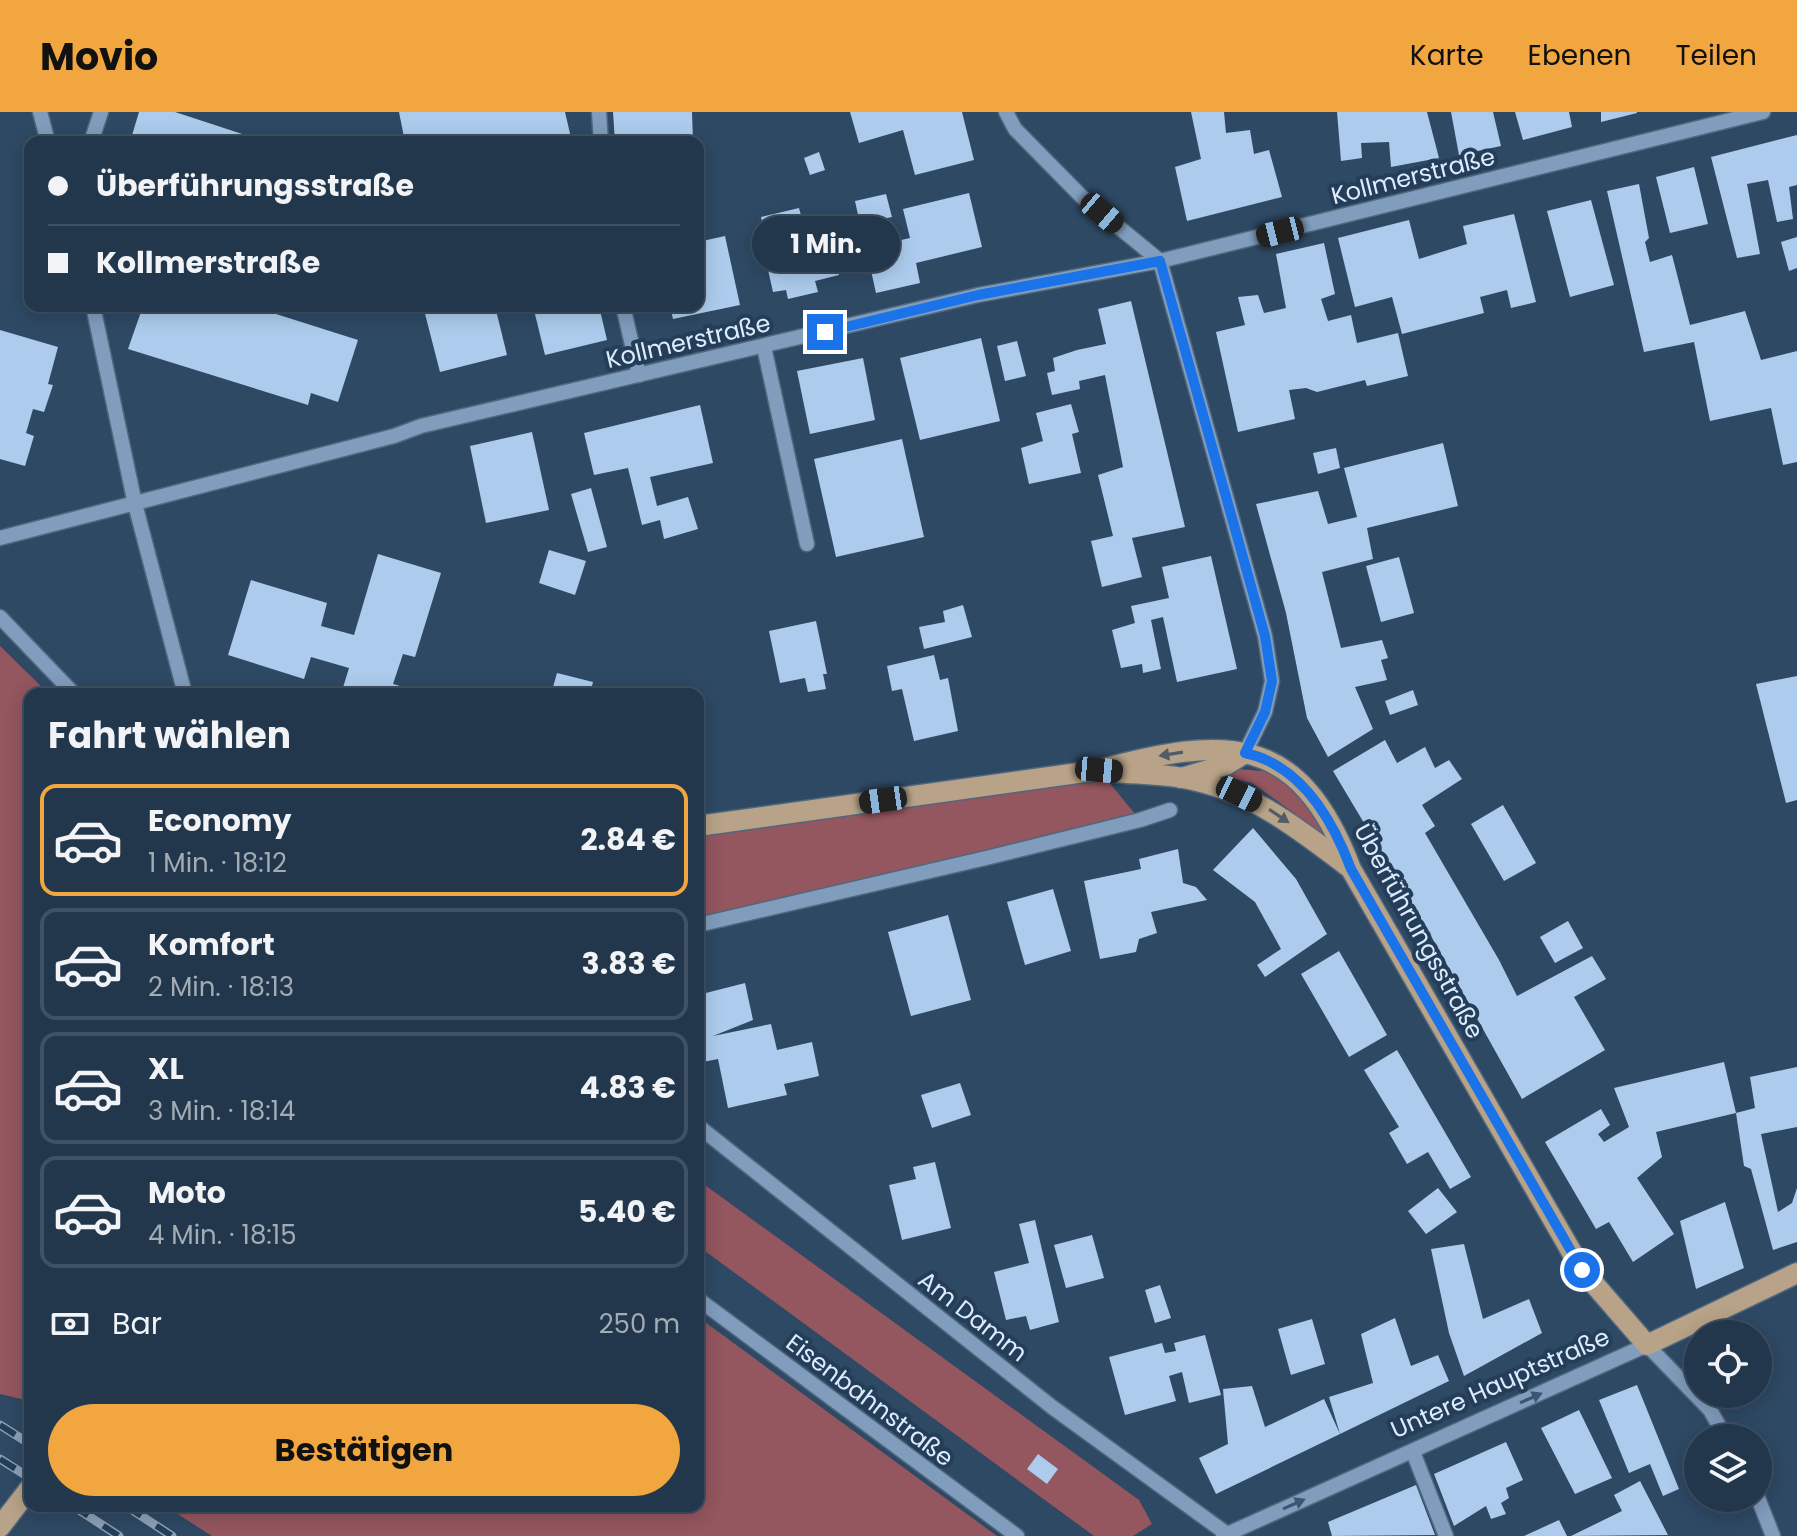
<!DOCTYPE html>
<html lang="de">
<meta charset="utf-8">
<style>
:root{--surface:#22374b;--page:#2e4255;--text:#f1f3f6;--muted:#a2acb5;--line:#3f5163;--accent:#f1a640}
body{margin:0;font-family:Poppins,sans-serif;background:var(--page);color:var(--text);height:100vh;display:flex;flex-direction:column;font-size:30px;white-space:nowrap}
*{box-sizing:border-box;margin:0}
p{font-size:26px;color:var(--muted)}
.icon{flex:none;width:44px;height:44px;fill:none;stroke:currentColor;stroke-width:2;stroke-linecap:round;stroke-linejoin:round}
.map{position:relative;flex:1;overflow:hidden}
.drawer{position:absolute;left:24px;top:576px;width:680px;height:824px;display:flex;flex-direction:column;background:var(--surface);border-radius:16px;box-shadow:0 4px 20px #0003,0 0 0 2px var(--line)}
.drawer>*{flex:none}
.top-card{position:absolute;left:24px;top:24px;width:680px;height:176px;border-radius:16px;box-shadow:0 4px 20px #0003,0 0 0 2px var(--line);display:grid;align-content:center;height:176px;padding:0 24px;background:var(--surface)}
.buttons{position:absolute;left:1684px;top:1208px;display:grid;gap:16px}
.buttons a{display:grid;place-items:center;width:88px;height:88px;border-radius:50%;background:var(--surface);box-shadow:0 4px 20px #0003,0 0 0 2px var(--line);font-size:40px}
.end{position:absolute;width:36px;height:36px;margin:-18px;border:10px solid #1a73e8;background:#fff;box-shadow:0 0 0 4px #fff}
.from{border-radius:50%}
.bubble{position:absolute;height:56px;border-radius:28px;background:var(--surface);box-shadow:0 4px 20px #0003,0 0 0 2px var(--line);font-size:26px;font-weight:700;line-height:56px;text-align:center}
.car{position:absolute;width:24px;height:48px;margin:-24px -12px;border-radius:10px;box-shadow:0 0 6px 2px #0007;background:linear-gradient(#222 24%,#8ab4d8 0 40%,#222 0 76%,#8ab4d8 0 86%,#222 0)}
.top-card b{display:flex;align-items:center;gap:28px;height:76px;font-size:30px}
.top-card b+b{border-top:2px solid var(--line)}
.top-card i{width:20px;height:20px;background:var(--text)}
ul{padding:0;list-style:none}
li{display:flex;align-items:center;gap:24px;height:112px;margin:0 16px 12px;padding:0 8px;border:4px solid var(--line);border-radius:16px}
li div{flex:1}
li b{display:block;font-size:30px}
li em{font-style:normal;font-weight:700}
li.on{border-color:var(--accent)}
li>.icon{width:72px;height:72px;stroke-width:1.5}
h2{padding:0 24px;font-size:36px;line-height:96px}
.pay{display:flex;align-items:center;gap:20px;height:88px;padding:0 24px;font-size:30px}
.pay p{margin-inline-start:auto}
.cta{display:flex;gap:16px;margin-top:auto;padding:16px 24px}
.cta a{flex:1;height:92px;border-radius:48px;background:var(--accent);color:#111;font-size:32px;font-weight:700;line-height:92px;text-align:center}
header{display:flex;align-items:center;gap:48px;box-sizing:border-box;height:112px;padding:0 40px;background:var(--accent);color:#111}
header strong{font-size:38px}
nav{display:flex;gap:44px;margin-inline-start:auto;font-size:28px}
.map>svg:first-child{display:block}
.green{fill:#94565f}
.building{fill:#adcced}
.lines{fill:none;stroke-linecap:round;stroke-linejoin:round}
.minor-casing{stroke:#51677e;stroke-width:17}
.major-casing{stroke:#51677e;stroke-width:23}
.minor{stroke:#809dbd;stroke-width:14}
.major{stroke:#b8a388;stroke-width:20}
.rail-casing{stroke:#8ca1b7;stroke-width:9}
.rail{stroke:#243e59;stroke-width:6;stroke-dasharray:18;stroke-linecap:butt}
.oneway{fill:#505c67}
.oneway2{fill:#3b5672}
.route{stroke:#1a73e8;stroke-width:10}
.labels{text-anchor:middle;dominant-baseline:central;stroke-width:8;stroke-linejoin:round;paint-order:stroke}
.street-label{font-size:24px;fill:#dcecfd;stroke:#243e59}
</style>
<header>
<strong>Movio</strong>
<nav><a>Karte</a><a>Ebenen</a><a>Teilen</a></nav>
</header>
<div class="map">
<svg width="1797" height="1424" viewBox="0 0 1797 1424">
<rect width="100%" height="100%" fill="#2e4964"/>
<g class="green">
<path d="M0,534L49,582H30V1289L0,1282Z"/>
<path d="M1225,656L1276,660L1287,666L1340,743L1294,701L1252,671L1216,662Z"/>
<path d="M1099,658L1140,708L698,813V714Z"/>
<path d="M698,1068L1139,1388L1152,1412L1133,1424H1094L698,1134Z"/>
<path d="M698,1205L997,1424H212L165,1394H698Z"/>
</g>
<g class="building">
<path d="M139,0H175L267,30H130Z"/>
<path d="M399,0H565L572,30H405Z"/>
<path d="M613,0H692L693,30H615Z"/>
<path d="M850,0H962L974,48L915,63L903,18L859,31Z"/>
<path d="M1191,0H1224L1226,21L1250,18L1254,42L1269,38L1282,85L1187,109L1175,55L1201,47Z"/>
<path d="M1337,0H1427L1439,46L1391,55L1389,30L1361,31L1362,46L1341,49Z"/>
<path d="M1451,0H1493L1501,34L1459,43Z"/>
<path d="M1515,0H1569L1572,15L1523,28Z"/>
<path d="M1601,0H1637V1L1601,10Z"/>
<path d="M1797,23V73L1789,75L1793,107L1777,110L1768,68L1747,72L1760,142L1737,146L1711,45Z"/>
<path d="M819,40L825,58L810,63L804,46Z"/>
<path d="M1694,55L1708,112L1670,121L1656,65Z"/>
<path d="M1639,72L1649,126L1645,130L1650,150L1672,143L1690,213L1745,199L1761,248L1797,239V350L1783,353L1771,296L1710,309L1694,230L1644,240L1607,79Z"/>
<path d="M969,81L982,135L916,151L920,171L876,181L866,136L910,126L903,97Z"/>
<path d="M886,82L892,105L860,112L855,89Z"/>
<path d="M1591,88L1614,173L1570,185L1547,99Z"/>
<path d="M799,96L802,107L826,102L839,163L815,169L818,180L788,187L786,178L773,180L760,122L764,121L761,105Z"/>
<path d="M1514,102L1536,190L1511,196L1507,178L1480,185L1484,201L1402,222L1392,185L1355,195L1338,126L1409,108L1419,147L1467,132L1463,114Z"/>
<path d="M725,124L740,193L673,207L670,194H698V130Z"/>
<path d="M1797,125V156L1789,159L1781,130Z"/>
<path d="M1324,131L1335,182L1321,187L1328,209L1351,203L1357,231L1398,221L1408,264L1367,274L1365,268L1317,280L1306,276L1289,278L1295,307L1238,320L1216,220L1245,213L1238,185L1258,183L1264,201L1286,196L1276,142Z"/>
<path d="M1131,189L1185,415L1132,426L1142,465L1102,475L1091,429L1113,424L1098,363L1123,355L1105,263L1079,269L1080,277L1052,283L1047,261L1055,259L1053,246L1077,238L1106,232L1098,197Z"/>
<path d="M143,194H251L358,228L338,290L311,281L308,293L128,237Z"/>
<path d="M423,194H495L507,243L440,260Z"/>
<path d="M533,194H599L607,228L545,243Z"/>
<path d="M0,218L58,235L48,272L53,273L44,300L33,297L26,321L34,324L25,354L0,347Z"/>
<path d="M981,226L1000,309L920,328L900,246Z"/>
<path d="M1017,229L1026,264L1005,269L997,234Z"/>
<path d="M863,246L875,308L810,322L797,259Z"/>
<path d="M1071,292L1079,320L1072,322L1081,361L1029,372L1021,336L1043,329L1036,301Z"/>
<path d="M700,293L713,351L650,365L657,394L688,385L698,417L664,427L660,408L642,413L628,356L594,363L584,321Z"/>
<path d="M532,320L549,398L486,411L470,334Z"/>
<path d="M902,327L924,425L836,445L814,347Z"/>
<path d="M1443,331L1458,394L1367,416L1373,447L1322,460L1341,536L1382,528L1388,546L1381,548L1387,568L1355,575L1373,617L1328,645L1307,606L1286,501L1256,392L1318,379L1328,412L1357,405L1344,356Z"/>
<path d="M1336,336L1340,356L1318,362L1313,341Z"/>
<path d="M591,376L607,435L588,440L571,382Z"/>
<path d="M549,438L586,449L575,483L539,471Z"/>
<path d="M378,442L441,461L415,545L403,542L393,572L417,579L416,582H341L349,556L311,545L304,567L228,543L251,468L327,491L321,514L354,523Z"/>
<path d="M1211,444L1237,557L1177,570L1163,505L1151,508L1161,557L1143,561L1142,552L1121,556L1112,518L1135,511L1131,494L1169,486L1162,455Z"/>
<path d="M1399,445L1414,501L1381,510L1366,454Z"/>
<path d="M963,493L972,525L924,537L919,515L945,510L943,499Z"/>
<path d="M816,509L827,562H823L826,577L808,580L805,566L780,571L769,519Z"/>
<path d="M934,543L940,568L948,566L958,619L914,629L902,577L892,579L887,554Z"/>
<path d="M557,561L593,570L590,582H551Z"/>
<path d="M1797,564V688L1786,691L1756,572Z"/>
<path d="M1413,578L1418,593L1390,603L1385,589Z"/>
<path d="M1385,628L1397,651L1425,635L1435,656L1449,648L1462,667L1422,693L1435,714L1425,721L1499,848L1517,884L1592,844L1606,867L1574,885L1605,938L1522,987L1426,815L1333,659Z"/>
<path d="M1503,693L1536,751L1504,769L1471,712Z"/>
<path d="M1253,716L1296,767L1327,822L1265,865L1257,853L1281,837L1255,790L1213,758Z"/>
<path d="M1178,737L1183,771L1196,775L1207,788L1151,800L1157,821L1139,827L1136,840L1100,847L1084,769L1141,757L1139,747Z"/>
<path d="M1053,777L1071,839L1025,853L1007,790Z"/>
<path d="M948,803L971,888L911,904L888,820Z"/>
<path d="M1568,809L1583,836L1555,851L1540,825Z"/>
<path d="M1339,839L1387,923L1349,945L1301,862Z"/>
<path d="M745,871L753,908L713,924L771,912L777,938L812,930L819,964L784,972L787,983L728,996L718,947L698,951V883Z"/>
<path d="M1397,938L1471,1065L1450,1077L1428,1040L1407,1052L1389,1021L1399,1015L1364,958Z"/>
<path d="M1724,950L1736,1001L1656,1020L1662,1045L1637,1066L1674,1122L1633,1150L1609,1110L1596,1117L1545,1030L1601,997L1610,1013L1598,1022L1604,1030L1629,1015L1614,976Z"/>
<path d="M1797,955V1015L1761,1022L1778,1100L1792,1091L1797,1076V1130L1773,1138L1751,1057L1744,1054L1736,1001L1755,996L1750,965Z"/>
<path d="M960,971L971,1003L932,1016L921,983Z"/>
<path d="M935,1050L951,1116L902,1128L889,1073L916,1067L913,1055Z"/>
<path d="M1438,1076L1457,1100L1426,1122L1408,1099Z"/>
<path d="M1725,1090L1744,1156L1696,1177L1680,1109Z"/>
<path d="M1035,1108L1059,1210L1030,1218L1026,1204L1006,1208L994,1160L1029,1151L1019,1112Z"/>
<path d="M1092,1123L1104,1166L1066,1176L1054,1133Z"/>
<path d="M1464,1132L1483,1207L1529,1187L1542,1221L1464,1264L1449,1221L1431,1137Z"/>
<path d="M1160,1173L1171,1206L1155,1211L1145,1178Z"/>
<path d="M1395,1206L1411,1254L1438,1243L1449,1269L1340,1322L1329,1285L1373,1271L1361,1222Z"/>
<path d="M1312,1207L1325,1252L1291,1263L1278,1217Z"/>
<path d="M1205,1223L1221,1283L1189,1291L1182,1260L1169,1264L1176,1289L1125,1303L1109,1245L1162,1231L1165,1241L1176,1239L1174,1231Z"/>
<path d="M1637,1273L1679,1377L1663,1384L1650,1352L1629,1361L1599,1288Z"/>
<path d="M1252,1274L1265,1315L1324,1287L1340,1322L1216,1382L1199,1346L1228,1332L1223,1277Z"/>
<path d="M1579,1298L1612,1366L1575,1382L1541,1316Z"/>
<path d="M1506,1330L1523,1368L1506,1376L1509,1386L1501,1391L1506,1402L1491,1407L1486,1394L1454,1414L1434,1362Z"/>
<path d="M1038,1342L1058,1357L1047,1372L1027,1357Z"/>
<path d="M1640,1369L1668,1423L1571,1424L1622,1399L1614,1383Z"/>
<path d="M1416,1373L1435,1423L1332,1424L1328,1410Z"/>
<path d="M1559,1408L1567,1424H1524Z"/>
</g>
<g class="lines">
<defs>
<g id="minor">
<path d="M40,0L48,30"/>
<path d="M599,0L601,30"/>
<path d="M1006,0L1015,17L1082,85L1160,149L1265,524L1272,569L1265,600L1245,641"/>
<path d="M91,30L101,0"/>
<path d="M93,194L135,392L185,582"/>
<path d="M623,194L639,263"/>
<path d="M764,235L807,432"/>
<path d="M0,426L394,324L421,314L978,183L1160,149L1763,0"/>
<path d="M0,505L74,582"/>
<path d="M698,813L986,746L1140,708L1170,698"/>
<path d="M698,1014L1052,1295L1227,1422"/>
<path d="M698,1187L1017,1424"/>
<path d="M1413,1340L1446,1424"/>
<path d="M1758,1386L1773,1424"/>
<path d="M1223,1424L1647,1233L1710,1298L1726,1326"/>
</g>
<g id="major">
<path d="M1115,660C1138,662 1161,662 1183,666C1252,679 1296,715 1350,756"/>
<path d="M1181,666L1226,653L1245,641"/>
<path d="M698,714L1099,658C1224,624 1299,619 1351,757L1582,1158L1647,1233L1797,1161"/>
<path d="M0,1415L30,1376"/>
</g>
</defs>
<use href="#minor" class="minor-casing"/>
<use href="#major" class="major-casing"/>
<use href="#minor" class="minor"/>
<use href="#major" class="major"/>
<defs>
<g id="rail">
<path d="M0,1313L30,1332"/>
<path d="M0,1347L30,1366"/>
<path d="M73,1394L119,1424"/>
<path d="M126,1394L172,1424"/>
</g>
</defs>
<use href="#rail" class="rail-casing"/>
<use href="#rail" class="rail"/>
</g>
<defs><path id="oneway-solid" d="M-6-.8H1V-3.2L6.5 0L1 3.2V.8H-6Z" transform="scale(2)"/></defs>
<g class="oneway">
<use href="#oneway-solid" transform="translate(1171 642) rotate(171)"/>
<use href="#oneway-solid" transform="translate(1279 704) rotate(34)"/>
</g>
<g class="oneway2">
<use href="#oneway-solid" transform="translate(1531 1286) rotate(-24)"/>
<use href="#oneway-solid" transform="translate(1294 1392) rotate(-24)"/>
</g>
<g class="lines">
<path class="route" d="M825,220L978,183L1160,149L1265,524L1272,569L1265,600L1245,641C1301,653 1332,706 1351,757L1582,1158"/>
</g>
<g class="labels">
<g class="street-label">
<text transform="translate(1413 64) rotate(-14)">Kollmerstraße</text>
<text transform="translate(688 229) rotate(-13)">Kollmerstraße</text>
<text transform="translate(1419 819) rotate(61)">Überführungsstraße</text>
<text transform="translate(973 1204) rotate(38)">Am Damm</text>
<text transform="translate(1500 1271) rotate(-24)">Untere Hauptstraße</text>
<text transform="translate(870 1288) rotate(37)">Eisenbahnstraße</text>
</g>
</g>
</svg>
<div class="buttons">
<a><svg class="icon" aria-label="locate" viewBox="0 0 24 24"><circle cx="12" cy="12" r="6"/><path d="M12 2v4M12 18v4M2 12h4M18 12h4"/></svg></a>
<a><svg class="icon" aria-label="layers" viewBox="0 0 24 24"><path d="M12 4l9 5-9 5-9-5zM3 14l9 5 9-5"/></svg></a>
</div>
<i class="end from" style="left:1582px;top:1158px"></i>
<i class="end" style="left:825px;top:220px"></i>
<div class="bubble" style="left:752px;top:104px;width:148px">1 Min.</div>
<i class="car" style="left:1102px;top:101px;rotate:130deg"></i>
<i class="car" style="left:1280px;top:120px;rotate:256deg"></i>
<i class="car" style="left:1099px;top:658px;rotate:95deg"></i>
<i class="car" style="left:1239px;top:682px;rotate:116deg"></i>
<i class="car" style="left:883px;top:688px;rotate:262deg"></i>
<div class="top-card">
<b><i class="from"></i>Überführungsstraße</b>
<b><i></i>Kollmerstraße</b>
</div>
<section class="drawer">
<h2>Fahrt wählen</h2>
<ul>
<li class="on"><svg class="icon" aria-label="car" viewBox="0 0 24 24"><path d="M5 17H2v-5l4-1 3-4h7l3 4 3 1v5h-3M9 17h6M6 11h13"/><circle cx="7" cy="17" r="2"/><circle cx="17" cy="17" r="2"/></svg><div><b>Economy</b><p>1 Min. · 18:12</p></div><em>2.84 €</em></li>
<li><svg class="icon" aria-label="car" viewBox="0 0 24 24"><path d="M5 17H2v-5l4-1 3-4h7l3 4 3 1v5h-3M9 17h6M6 11h13"/><circle cx="7" cy="17" r="2"/><circle cx="17" cy="17" r="2"/></svg><div><b>Komfort</b><p>2 Min. · 18:13</p></div><em>3.83 €</em></li>
<li><svg class="icon" aria-label="car" viewBox="0 0 24 24"><path d="M5 17H2v-5l4-1 3-4h7l3 4 3 1v5h-3M9 17h6M6 11h13"/><circle cx="7" cy="17" r="2"/><circle cx="17" cy="17" r="2"/></svg><div><b>XL</b><p>3 Min. · 18:14</p></div><em>4.83 €</em></li>
<li><svg class="icon" aria-label="car" viewBox="0 0 24 24"><path d="M5 17H2v-5l4-1 3-4h7l3 4 3 1v5h-3M9 17h6M6 11h13"/><circle cx="7" cy="17" r="2"/><circle cx="17" cy="17" r="2"/></svg><div><b>Moto</b><p>4 Min. · 18:15</p></div><em>5.40 €</em></li>
</ul>
<div class="pay"><svg class="icon" aria-label="cash" viewBox="0 0 24 24"><path d="M3 7h18v10H3z"/><circle cx="12" cy="12" r="2"/></svg>Bar<p>250 m</p></div>
<div class="cta"><a>Bestätigen</a></div>
</section>
</div>
